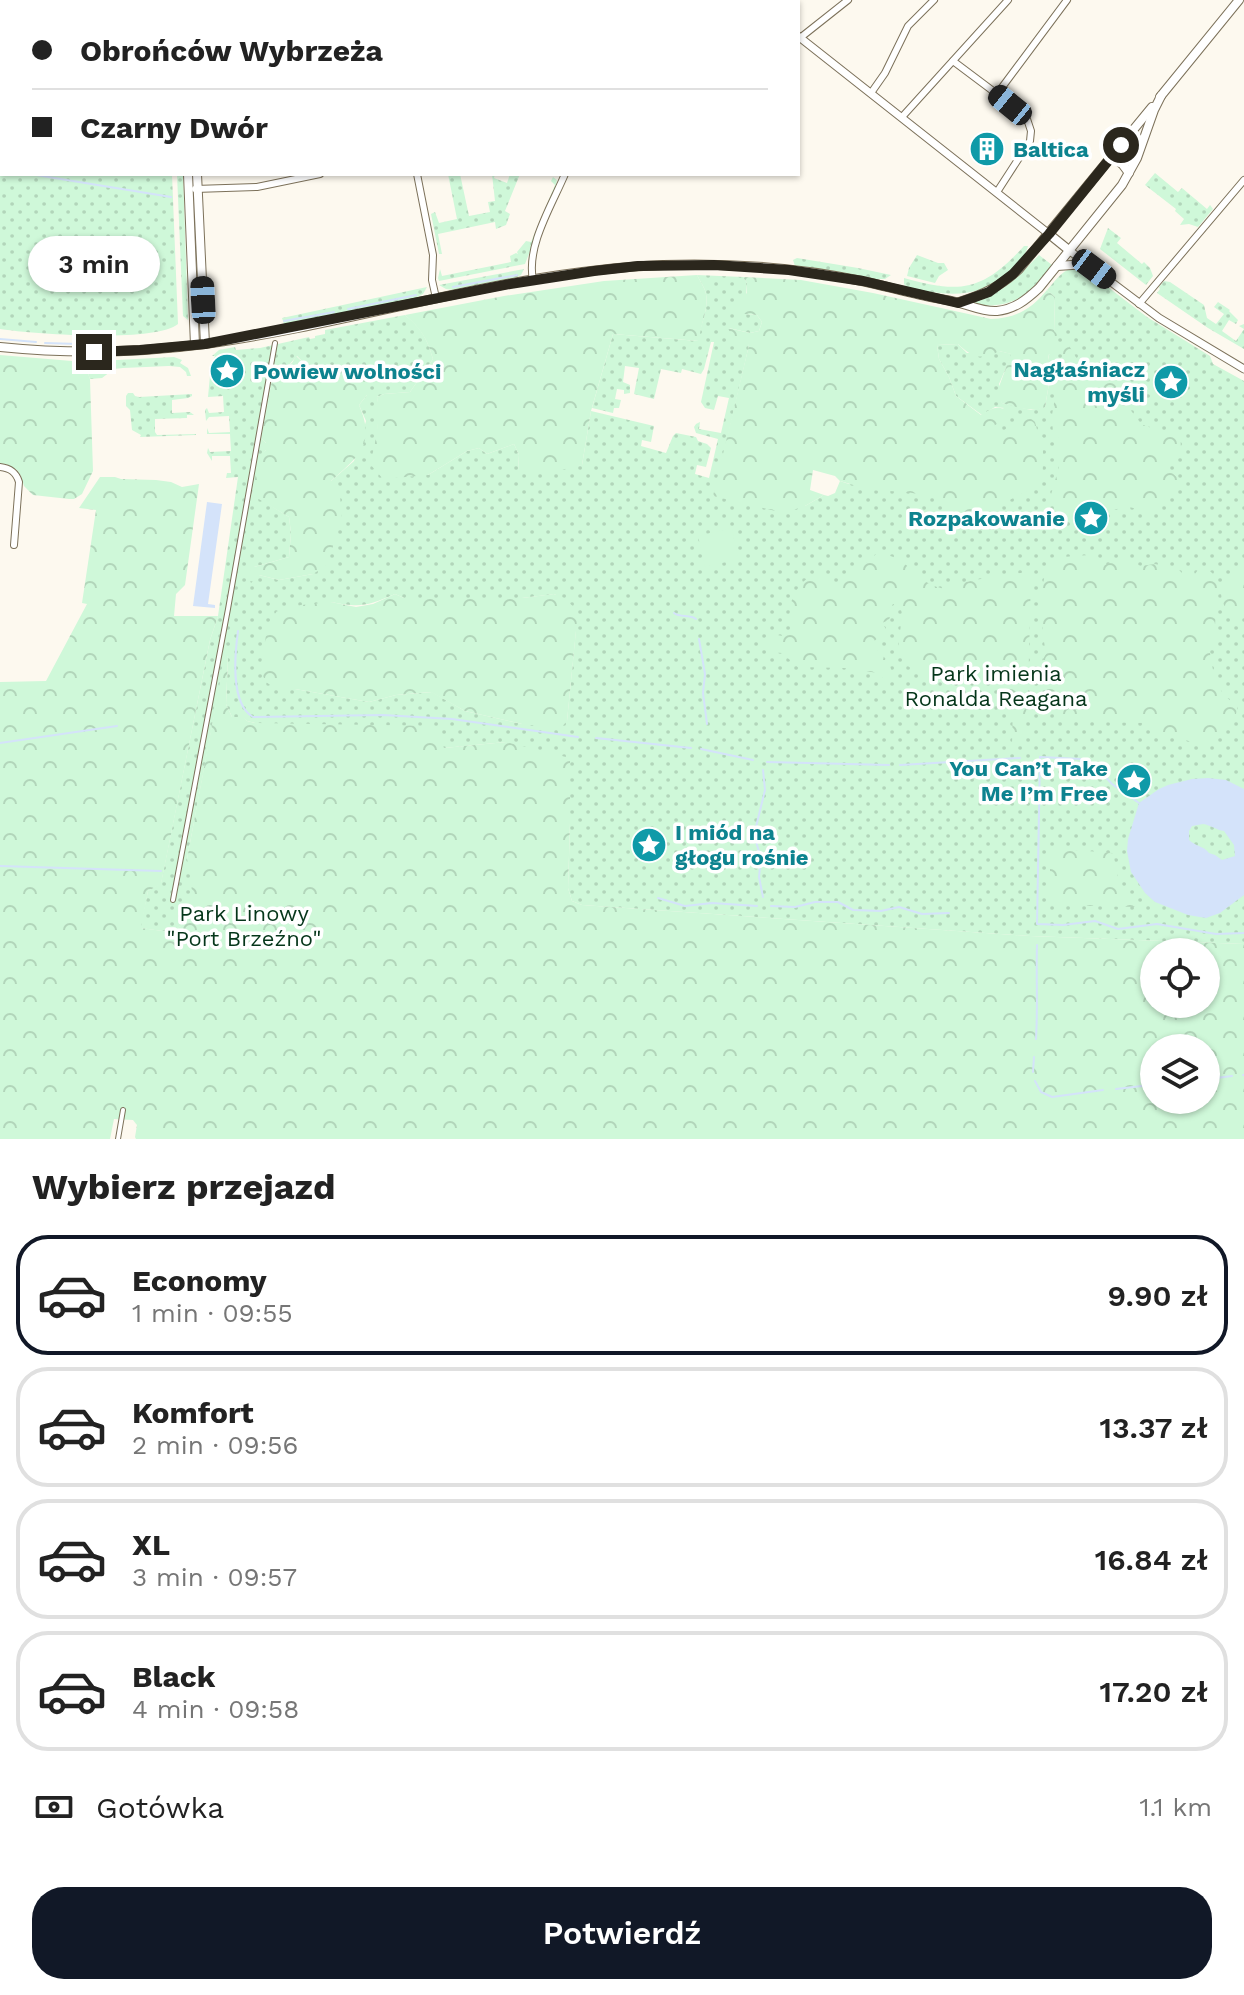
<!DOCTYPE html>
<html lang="pl">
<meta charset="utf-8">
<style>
:root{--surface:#fff;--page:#f6f6f6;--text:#222;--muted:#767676;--line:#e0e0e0;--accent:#111827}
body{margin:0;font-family:"Work Sans",sans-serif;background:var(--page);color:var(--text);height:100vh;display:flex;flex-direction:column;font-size:30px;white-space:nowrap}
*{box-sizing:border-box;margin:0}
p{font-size:26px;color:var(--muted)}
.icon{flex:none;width:44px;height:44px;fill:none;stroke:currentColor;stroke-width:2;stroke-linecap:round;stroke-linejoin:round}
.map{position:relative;height:1139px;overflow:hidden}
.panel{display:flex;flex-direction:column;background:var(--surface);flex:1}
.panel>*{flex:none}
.top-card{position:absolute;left:0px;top:0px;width:800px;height:176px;box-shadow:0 2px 6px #0004;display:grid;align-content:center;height:176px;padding:0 32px;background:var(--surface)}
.controls{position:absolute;left:1140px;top:938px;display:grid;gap:16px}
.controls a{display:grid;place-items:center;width:80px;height:80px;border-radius:50%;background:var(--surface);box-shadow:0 2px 6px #0004;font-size:40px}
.end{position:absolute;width:36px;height:36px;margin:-18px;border:10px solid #2b271d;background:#fff;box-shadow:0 0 0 4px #fff}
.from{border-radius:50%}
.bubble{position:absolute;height:56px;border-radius:28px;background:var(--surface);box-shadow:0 2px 6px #0004;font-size:26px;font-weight:600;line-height:56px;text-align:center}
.car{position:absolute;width:24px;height:48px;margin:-24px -12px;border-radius:10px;box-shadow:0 0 6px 2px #0007;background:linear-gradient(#222 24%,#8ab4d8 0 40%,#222 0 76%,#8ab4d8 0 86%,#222 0)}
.top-card b{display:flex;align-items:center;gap:28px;height:76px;font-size:30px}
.top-card b+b{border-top:2px solid var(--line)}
.top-card i{width:20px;height:20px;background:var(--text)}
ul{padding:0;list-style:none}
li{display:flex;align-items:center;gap:24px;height:120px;margin:0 16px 12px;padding:0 16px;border:4px solid var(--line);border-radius:32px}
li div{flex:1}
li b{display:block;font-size:30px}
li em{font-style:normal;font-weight:600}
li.selected{border-color:var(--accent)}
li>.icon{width:72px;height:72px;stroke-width:1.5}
h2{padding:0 32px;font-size:36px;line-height:96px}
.pay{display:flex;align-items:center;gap:20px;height:88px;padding:0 32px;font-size:30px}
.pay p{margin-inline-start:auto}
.action{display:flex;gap:16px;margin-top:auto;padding:16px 32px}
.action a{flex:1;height:92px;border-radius:32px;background:var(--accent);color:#fff;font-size:32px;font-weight:600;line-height:92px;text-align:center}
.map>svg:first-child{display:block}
.green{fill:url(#green-dots);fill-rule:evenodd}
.forest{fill:url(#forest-crowns);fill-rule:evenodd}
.pitch{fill:#cff8d9}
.water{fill:#d4e3fa;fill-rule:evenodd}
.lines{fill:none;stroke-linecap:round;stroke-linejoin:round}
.stream{stroke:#d4e3fa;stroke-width:2}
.pedestrian-casing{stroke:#7c715a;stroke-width:6}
.minor-casing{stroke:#7c715a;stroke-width:8}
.tertiary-casing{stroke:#7c715a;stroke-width:9}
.secondary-casing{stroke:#7c715a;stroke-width:10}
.pedestrian{stroke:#fff;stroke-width:4}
.minor{stroke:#fff;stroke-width:6}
.tertiary{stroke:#fff;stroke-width:7}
.secondary{stroke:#fff;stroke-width:8}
.route{stroke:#2b271d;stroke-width:10}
.labels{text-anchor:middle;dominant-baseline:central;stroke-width:7;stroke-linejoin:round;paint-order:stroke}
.culture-label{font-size:22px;font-weight:bold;fill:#0d838f;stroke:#fff;text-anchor:start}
.park-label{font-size:22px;fill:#05361a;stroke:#fff}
</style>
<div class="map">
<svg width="1244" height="1139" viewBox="0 0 1244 1139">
<defs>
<pattern id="green-dots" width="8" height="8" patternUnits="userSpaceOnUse" patternTransform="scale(2)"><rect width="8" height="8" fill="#cff8d9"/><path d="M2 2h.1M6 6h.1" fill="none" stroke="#b2d5ba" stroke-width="1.8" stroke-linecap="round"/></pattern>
<pattern id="forest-crowns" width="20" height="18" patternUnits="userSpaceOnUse" patternTransform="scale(2)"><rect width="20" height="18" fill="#cff8d9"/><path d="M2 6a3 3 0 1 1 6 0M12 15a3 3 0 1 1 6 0" fill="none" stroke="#b2d5ba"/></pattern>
</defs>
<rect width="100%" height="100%" fill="#fdf9ef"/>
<g class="green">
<path d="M0,0H77L82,2H2V174H172L178,324C156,343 32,334 0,329Z"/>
<path d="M1155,173L1178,192L1182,188L1207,209L1210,205L1213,209L1198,227L1189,224L1180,225L1184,219L1175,211L1176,209L1145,185Z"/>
<path d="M177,174H183L188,320L183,316Z"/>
<path d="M448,174H460L469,216L490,212L488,202L495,201L492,174H495L494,178L507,183L510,174H520L505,211L510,214L506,225L496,229L495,222L438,234L442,254H439L431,214L435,212L439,223L457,219Z"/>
<path d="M553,177L557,180L556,185L525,264L439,281L438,278L440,269L442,276L511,262L510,256L516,253L518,254L517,252L526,241L531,242L555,185L551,181Z"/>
<path d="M1108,228L1121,238L1117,243L1142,264L1144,262L1150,268L1153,276L1146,285L1100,249Z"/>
<path d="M1024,246H1028C1025,257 1018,265 1010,272C980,300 944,296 907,287L904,284V278C961,294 983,291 1024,246Z"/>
<path d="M917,255L938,263H944L948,270L939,276L935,283L907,276L909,268Z"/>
<path d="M1039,255L1052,265C1028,295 1015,309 975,305V302C1002,294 1020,274 1039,255Z"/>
<path d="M797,258L858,268L891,275L885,279H876L795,266L793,260Z"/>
<path d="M1079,267L1087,271L1147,317L1210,356L1213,364L1244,381V944L1030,936L582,905L572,901L568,888L570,824L506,742L444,748L255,723L247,721L242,717H232L226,704L228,658L226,653L187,859L296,871L192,920L170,932L140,928L148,891L161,883L210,640L218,616L238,477L226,478L227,473H231L230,456H212V461L207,453L208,448L210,452L231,451L230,434H207V428L209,433L230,432L229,416L209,417L206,421L205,410L207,408L209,413L224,412L223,396L208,397L211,365L215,356H212L219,350L235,347L236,350L260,348L309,337L310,339L315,338V336L325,334V330L405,315C421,328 427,338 433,359L410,392L384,394L377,397L379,408L377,439L428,475L467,451L479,448L487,454L514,444L519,455L518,471L582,465L591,411L654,426L651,442L642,440L641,446L666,453L673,436L676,433L696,437L698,441L707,444L711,448L706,467L697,465L695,474L709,478L718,439L696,433L694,427L696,424L700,422L699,429L721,433L729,398L718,396L714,410L705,408L701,402L714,342H711L704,369L701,374L682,369L681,373L661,369L654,399L634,394L639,368L625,366L623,382L630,385V393L624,394V390L617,389L615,399L621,400L619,408H614L613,413L592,408L613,334L698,341C700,325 709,309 706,294C705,288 700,281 697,275L743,277L747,283L745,314L757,315L762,322L759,331L750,333L729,328L749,345L714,496L805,506L824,495L828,496L835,493L840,481L849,484L1004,408L995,407L982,415L956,396L949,377L939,359L937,345L958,344L967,353L999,351L1012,354L999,384L1002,403L1031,410L1045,407L1053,360H1048L1054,332L1055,297L1047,290C1057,279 1063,268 1079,267ZM297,356L309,368L329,366L345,382L354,385L367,395L359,405L366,421L354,461L331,481L313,574L279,580L259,575L254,567L289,557L291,533L289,517L252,494L262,455L266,450V443L261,438L273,375L279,376ZM395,594L404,598H522L555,594L576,630L567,721L522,724L465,711L432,692L396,695L369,702L295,689H276L331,602C361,608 367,606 395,594Z"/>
<path d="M524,269L521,275L515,278L455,290L446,289L439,285Z"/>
<path d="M1164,281L1170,282L1204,305L1207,318L1216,324L1224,314L1214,307L1218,302L1230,310L1229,311L1238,320L1236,324L1229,320L1222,331L1236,341L1244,329L1239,326L1244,324V349L1208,328L1157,293L1160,289L1159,287Z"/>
<path d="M427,287L423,294L415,298L306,321L284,324L282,318Z"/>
<path d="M174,357L182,360L180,363L188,368L191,376H187L186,372L180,367L169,366L123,368L114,369L102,378L90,379L84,362L88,359L117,360Z"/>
<path d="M128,393H133L135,396L139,397L192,394V396L188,398L172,400V413L190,412L194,415H187V418L155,419V432L157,435L196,434V435L140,437L141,435L132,430L130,410L126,406V396Z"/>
</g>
<g class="forest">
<path d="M697,275C700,281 705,288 706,294C709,309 700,325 699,341L613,334L591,411L582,465L557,471H518L519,455L514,444L487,454L479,448L467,451L428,475L383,479L370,464C376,442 380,420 377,397L384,394L410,392L433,359C427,338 421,329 405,315L504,296L604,281Z"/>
<path d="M743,277L801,280L873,293L991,319C1017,318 1031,309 1047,290L1055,297L1054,331L1057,334L1054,354H1049L1048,360H1053L1045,407C1031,413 1016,407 1002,403L997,392L1011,354L999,351C983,361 971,357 958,344L937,345L939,359L949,377L956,396L981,415C991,409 998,404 1009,412L1008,417L992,427L993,432C1014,431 1013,419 1028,416L1035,422L1039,437H1043C1042,449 1045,465 1041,476C1033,496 1008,493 998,512C996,517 996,525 994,530L941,523L944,499L907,492L870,490L840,481L835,476L813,470L810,490L824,495L805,506L784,513L713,496L749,345L734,342L728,328L750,333L759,331L762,322L757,315L745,314L736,310L737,301L747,293V283Z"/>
<path d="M1065,339L1086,374L1103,379L1118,375L1119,384L1108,398L1118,411L1129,408L1142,425L1148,426L1158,434L1167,431L1180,430L1181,450L1168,463L1171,472L1179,479L1172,491L1163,497L1161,512H1150L1129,507L1105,511L1088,510L1065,514L1050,498L1059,467L1057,458L1059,438L1053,435L1052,415Z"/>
<path d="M0,355L84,362L90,379L93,471L82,494L74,499H69L33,495L24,486L21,476L17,470L9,466L0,465Z"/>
<path d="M296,356L309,368L329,366L336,368L345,382L370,388L367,395L359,405C376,444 359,456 331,481L340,496L342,518L327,565L313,574L279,580L259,575L251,583L247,573L254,567L289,557L291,533L289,517L252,495L259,457L266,450V443L261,438L273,375L279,376L280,370L292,363Z"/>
<path d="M100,477H115L121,479L156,480L171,482L182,487L199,484L185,585L176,594L174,616H218L210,640L161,884L148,891L141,928L170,932L193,919L191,875L187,859L226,650L228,658L226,704L232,717H243L247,721L255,723L435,726L444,748L506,742L570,758V823L568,888L572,901L582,905L1030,936L1244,944V1139H136L135,1137L137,1125L133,1120L114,1119L110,1139H0V682L46,681L87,604L82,603L96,510L79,508ZM1154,952H1206V1004H1154ZM1154,1048H1206V1100H1154Z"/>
<path d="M876,554C910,554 911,581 941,588C947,590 953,586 959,584C976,579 986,578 1003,576C1011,575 1019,573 1028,572L1031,574L1028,694L1023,743L1012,745L1013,700H1002L1001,685L945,676L909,667L898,651L902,614L900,604H893L890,609L891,613L889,620L882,623L886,629V637L878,638L873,642C876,650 879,651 884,657C890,663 892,672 894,680L886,681L878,673L844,668L798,667L782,653L769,652L765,644V638L771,634L783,636L791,631C791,624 789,617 790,610C790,596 807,568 824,577C828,579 831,583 834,586L843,583C849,564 853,570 866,563C868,562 875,555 876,554Z"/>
<path d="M1089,555L1103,559L1104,565L1121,560L1141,566L1155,564L1178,569L1182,573L1195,574L1200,567L1211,572L1218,579L1214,641L1209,648C1214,674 1214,691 1238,706L1235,718L1208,747L1179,738H1154L1152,728L1146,723L1099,722L1079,717L1065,720L1048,700L1042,661L1046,654C1041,624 1038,587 1050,558Z"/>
<path d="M1244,568V616C1223,615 1217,597 1224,580Z"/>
<path d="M395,594L404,598H522L554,594L564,598L578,611L567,721L560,729L522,724L465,711L431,692L396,695L369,702L295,689H276L266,682L260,670L268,624L277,611L279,612L301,605L331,602L356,607L373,604Z"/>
<path d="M1050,848L1112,853C1116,861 1115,870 1119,879C1124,890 1132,898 1140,907L1050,905Z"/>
</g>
<path class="pitch" d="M732,528L738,559L705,567L698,536Z"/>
<g class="water">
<path d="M207,502L222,504L208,604L215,605V608L193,606Z"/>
<path d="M1208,778L1226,780L1244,789V895L1220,913L1206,918L1188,915L1155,902L1145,893L1131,872L1127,851L1128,839L1139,803L1159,789L1168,785L1192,779ZM1203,824C1211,825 1216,830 1224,831L1234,845L1235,856L1222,860L1215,855L1209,853C1204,846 1195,846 1189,840V831L1192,826Z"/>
</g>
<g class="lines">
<g class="stream">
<path d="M0,169H2"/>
<path d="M30,174L171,197"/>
<path d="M453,287L517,275"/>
<path d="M348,309L416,295"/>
<path d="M284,321L334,312"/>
<path d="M0,339L36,342"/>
<path d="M45,343L78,344"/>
<path d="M674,613C680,618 690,614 696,619"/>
<path d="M238,631C235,653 230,704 253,717L383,715L452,719L578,737"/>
<path d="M699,639L705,674L703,693L707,724"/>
<path d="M596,738L691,748"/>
<path d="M0,743L117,726"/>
<path d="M701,749L753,760"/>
<path d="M1040,757L1037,924L1063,925L1095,921L1118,929L1157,924L1216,934L1244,933"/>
<path d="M1040,757L1081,759L1101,772L1112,784L1139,803"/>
<path d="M767,762L889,765"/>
<path d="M900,765L1020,758"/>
<path d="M0,866L161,871"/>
<path d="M763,897L759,877L761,858L754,835L765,790L763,770"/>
<path d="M658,898L685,906L712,903L757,906"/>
<path d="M771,906L795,907L815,902H838L853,910L881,911L899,907L922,914L949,913"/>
<path d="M1036,1039C1038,1007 1036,976 1037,945"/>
<path d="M1033,1072L1034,1057"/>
<path d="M1243,1075H1244"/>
<path d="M1216,1078L1232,1076"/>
<path d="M1035,1081L1041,1092L1052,1097L1103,1090"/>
<path d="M1116,1089L1142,1086"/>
</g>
<defs>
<g id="pedestrian">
<path d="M173,900L228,609L275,343"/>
<path d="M118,1139L123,1110"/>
</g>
<g id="minor">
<path d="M209,0V2"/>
<path d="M273,2L276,0"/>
<path d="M800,38L848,0"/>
<path d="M953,61L997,94"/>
<path d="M871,93L885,73L908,26L934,0"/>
<path d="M902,117L1008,0"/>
<path d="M417,174L433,255L432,280L436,298"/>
<path d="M195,189L257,187L320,174"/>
<path d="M997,192L1030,141L1031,131L1027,119L997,94L1067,0"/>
<path d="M533,280C526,246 552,205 565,174"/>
<path d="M1139,304L1244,180"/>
<path d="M0,467C10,468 16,472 19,482L14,545"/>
</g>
<g id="tertiary">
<path d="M753,0L755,2"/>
<path d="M798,36L1049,234"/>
<path d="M1070,251L1159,318L1244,369"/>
</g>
<g id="secondary">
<path d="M180,0V2"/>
<path d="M190,0V2"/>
<path d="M1160,97L1239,0"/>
<path d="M1112,156L1123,165L1129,173"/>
<path d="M188,174L195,345"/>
<path d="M197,174L205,344"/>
<path d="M1049,234L1070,251"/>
<path d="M1057,266L1087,264"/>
<path d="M959,302C983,295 1001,286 1019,269L1152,107"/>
<path d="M0,347C68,354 137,353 205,344C358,323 508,271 663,265C730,263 797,267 862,281C882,285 901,291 921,295C932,298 944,299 956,302C970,305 982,312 997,311C1015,309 1026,300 1039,288L1122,185L1137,158L1154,110L1161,96"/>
</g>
</defs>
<use href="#pedestrian" class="pedestrian-casing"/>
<use href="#minor" class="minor-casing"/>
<use href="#tertiary" class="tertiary-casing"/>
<use href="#secondary" class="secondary-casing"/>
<use href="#pedestrian" class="pedestrian"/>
<use href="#minor" class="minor"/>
<use href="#tertiary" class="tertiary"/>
<use href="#secondary" class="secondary"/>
</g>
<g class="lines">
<path class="route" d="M94,352L140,350L205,344L510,284L594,271L638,266L714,265L789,270L863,281L958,303L989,292L1013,274L1049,234L1121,145"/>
</g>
<defs>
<symbol id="building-disc" viewBox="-11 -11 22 22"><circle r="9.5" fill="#0f9aa8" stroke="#fff"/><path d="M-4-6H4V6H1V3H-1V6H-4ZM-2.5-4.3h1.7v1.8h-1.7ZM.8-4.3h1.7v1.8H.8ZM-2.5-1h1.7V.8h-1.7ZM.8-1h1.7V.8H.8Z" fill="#fff"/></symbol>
<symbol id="sight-disc" viewBox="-11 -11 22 22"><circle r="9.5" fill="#0f9aa8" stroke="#fff"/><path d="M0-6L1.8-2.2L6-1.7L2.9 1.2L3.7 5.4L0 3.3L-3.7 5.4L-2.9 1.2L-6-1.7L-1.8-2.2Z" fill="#fff"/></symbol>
</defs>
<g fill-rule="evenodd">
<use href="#building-disc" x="967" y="129" width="40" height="40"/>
<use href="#sight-disc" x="207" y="351" width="40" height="40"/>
<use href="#sight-disc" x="1151" y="362" width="40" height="40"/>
<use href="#sight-disc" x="1071" y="498" width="40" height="40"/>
<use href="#sight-disc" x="1114" y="761" width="40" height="40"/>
<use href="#sight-disc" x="629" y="825" width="40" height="40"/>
</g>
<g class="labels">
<g class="culture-label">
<text x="1013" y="149">Baltica</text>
<text x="1145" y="369" text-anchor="end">Nagłaśniacz<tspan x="1145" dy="25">myśli</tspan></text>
<text x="253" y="371">Powiew wolności</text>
<text x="1065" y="518" text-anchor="end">Rozpakowanie</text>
<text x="1108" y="768" text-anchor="end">You Can’t Take<tspan x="1108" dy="25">Me I’m Free</tspan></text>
<text x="675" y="832">I miód na<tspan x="675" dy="25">głogu rośnie</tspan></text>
</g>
<g class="park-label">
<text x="996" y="673">Park imienia<tspan x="996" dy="25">Ronalda Reagana</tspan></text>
<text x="244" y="913">Park Linowy<tspan x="244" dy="25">"Port Brzeźno"</tspan></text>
</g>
</g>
</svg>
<div class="controls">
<a><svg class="icon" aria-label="locate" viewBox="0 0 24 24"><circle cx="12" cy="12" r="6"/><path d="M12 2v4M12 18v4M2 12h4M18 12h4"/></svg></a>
<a><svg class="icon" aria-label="layers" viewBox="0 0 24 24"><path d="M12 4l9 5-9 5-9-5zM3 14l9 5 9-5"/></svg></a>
</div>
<i class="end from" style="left:1121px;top:145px"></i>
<i class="end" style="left:94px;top:352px"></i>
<div class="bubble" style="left:28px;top:236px;width:132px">3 min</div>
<i class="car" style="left:1010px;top:105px;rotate:309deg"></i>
<i class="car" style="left:1094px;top:269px;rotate:127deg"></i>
<i class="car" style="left:203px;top:300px;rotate:357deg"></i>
<div class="top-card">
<b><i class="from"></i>Obrońców Wybrzeża</b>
<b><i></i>Czarny Dwór</b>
</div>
</div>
<section class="panel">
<h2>Wybierz przejazd</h2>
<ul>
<li class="selected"><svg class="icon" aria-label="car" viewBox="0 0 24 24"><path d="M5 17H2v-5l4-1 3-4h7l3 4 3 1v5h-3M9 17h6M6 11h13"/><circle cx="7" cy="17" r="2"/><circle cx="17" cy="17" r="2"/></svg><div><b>Economy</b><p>1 min · 09:55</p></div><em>9.90 zł</em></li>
<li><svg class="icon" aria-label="car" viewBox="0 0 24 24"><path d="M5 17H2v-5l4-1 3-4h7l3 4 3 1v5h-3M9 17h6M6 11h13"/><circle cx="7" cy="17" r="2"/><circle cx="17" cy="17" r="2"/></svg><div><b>Komfort</b><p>2 min · 09:56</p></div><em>13.37 zł</em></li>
<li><svg class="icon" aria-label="car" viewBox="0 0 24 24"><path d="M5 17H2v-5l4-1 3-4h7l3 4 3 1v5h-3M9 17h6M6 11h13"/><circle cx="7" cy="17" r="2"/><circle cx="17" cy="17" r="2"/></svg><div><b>XL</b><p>3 min · 09:57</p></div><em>16.84 zł</em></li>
<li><svg class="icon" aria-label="car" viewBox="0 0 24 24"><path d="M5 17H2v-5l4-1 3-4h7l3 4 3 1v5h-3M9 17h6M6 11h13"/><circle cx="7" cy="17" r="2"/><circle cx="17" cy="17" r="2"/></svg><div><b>Black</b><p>4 min · 09:58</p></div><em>17.20 zł</em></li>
</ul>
<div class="pay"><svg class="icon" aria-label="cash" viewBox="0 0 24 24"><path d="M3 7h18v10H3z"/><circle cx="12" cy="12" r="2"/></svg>Gotówka<p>1.1 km</p></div>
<div class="action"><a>Potwierdź</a></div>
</section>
